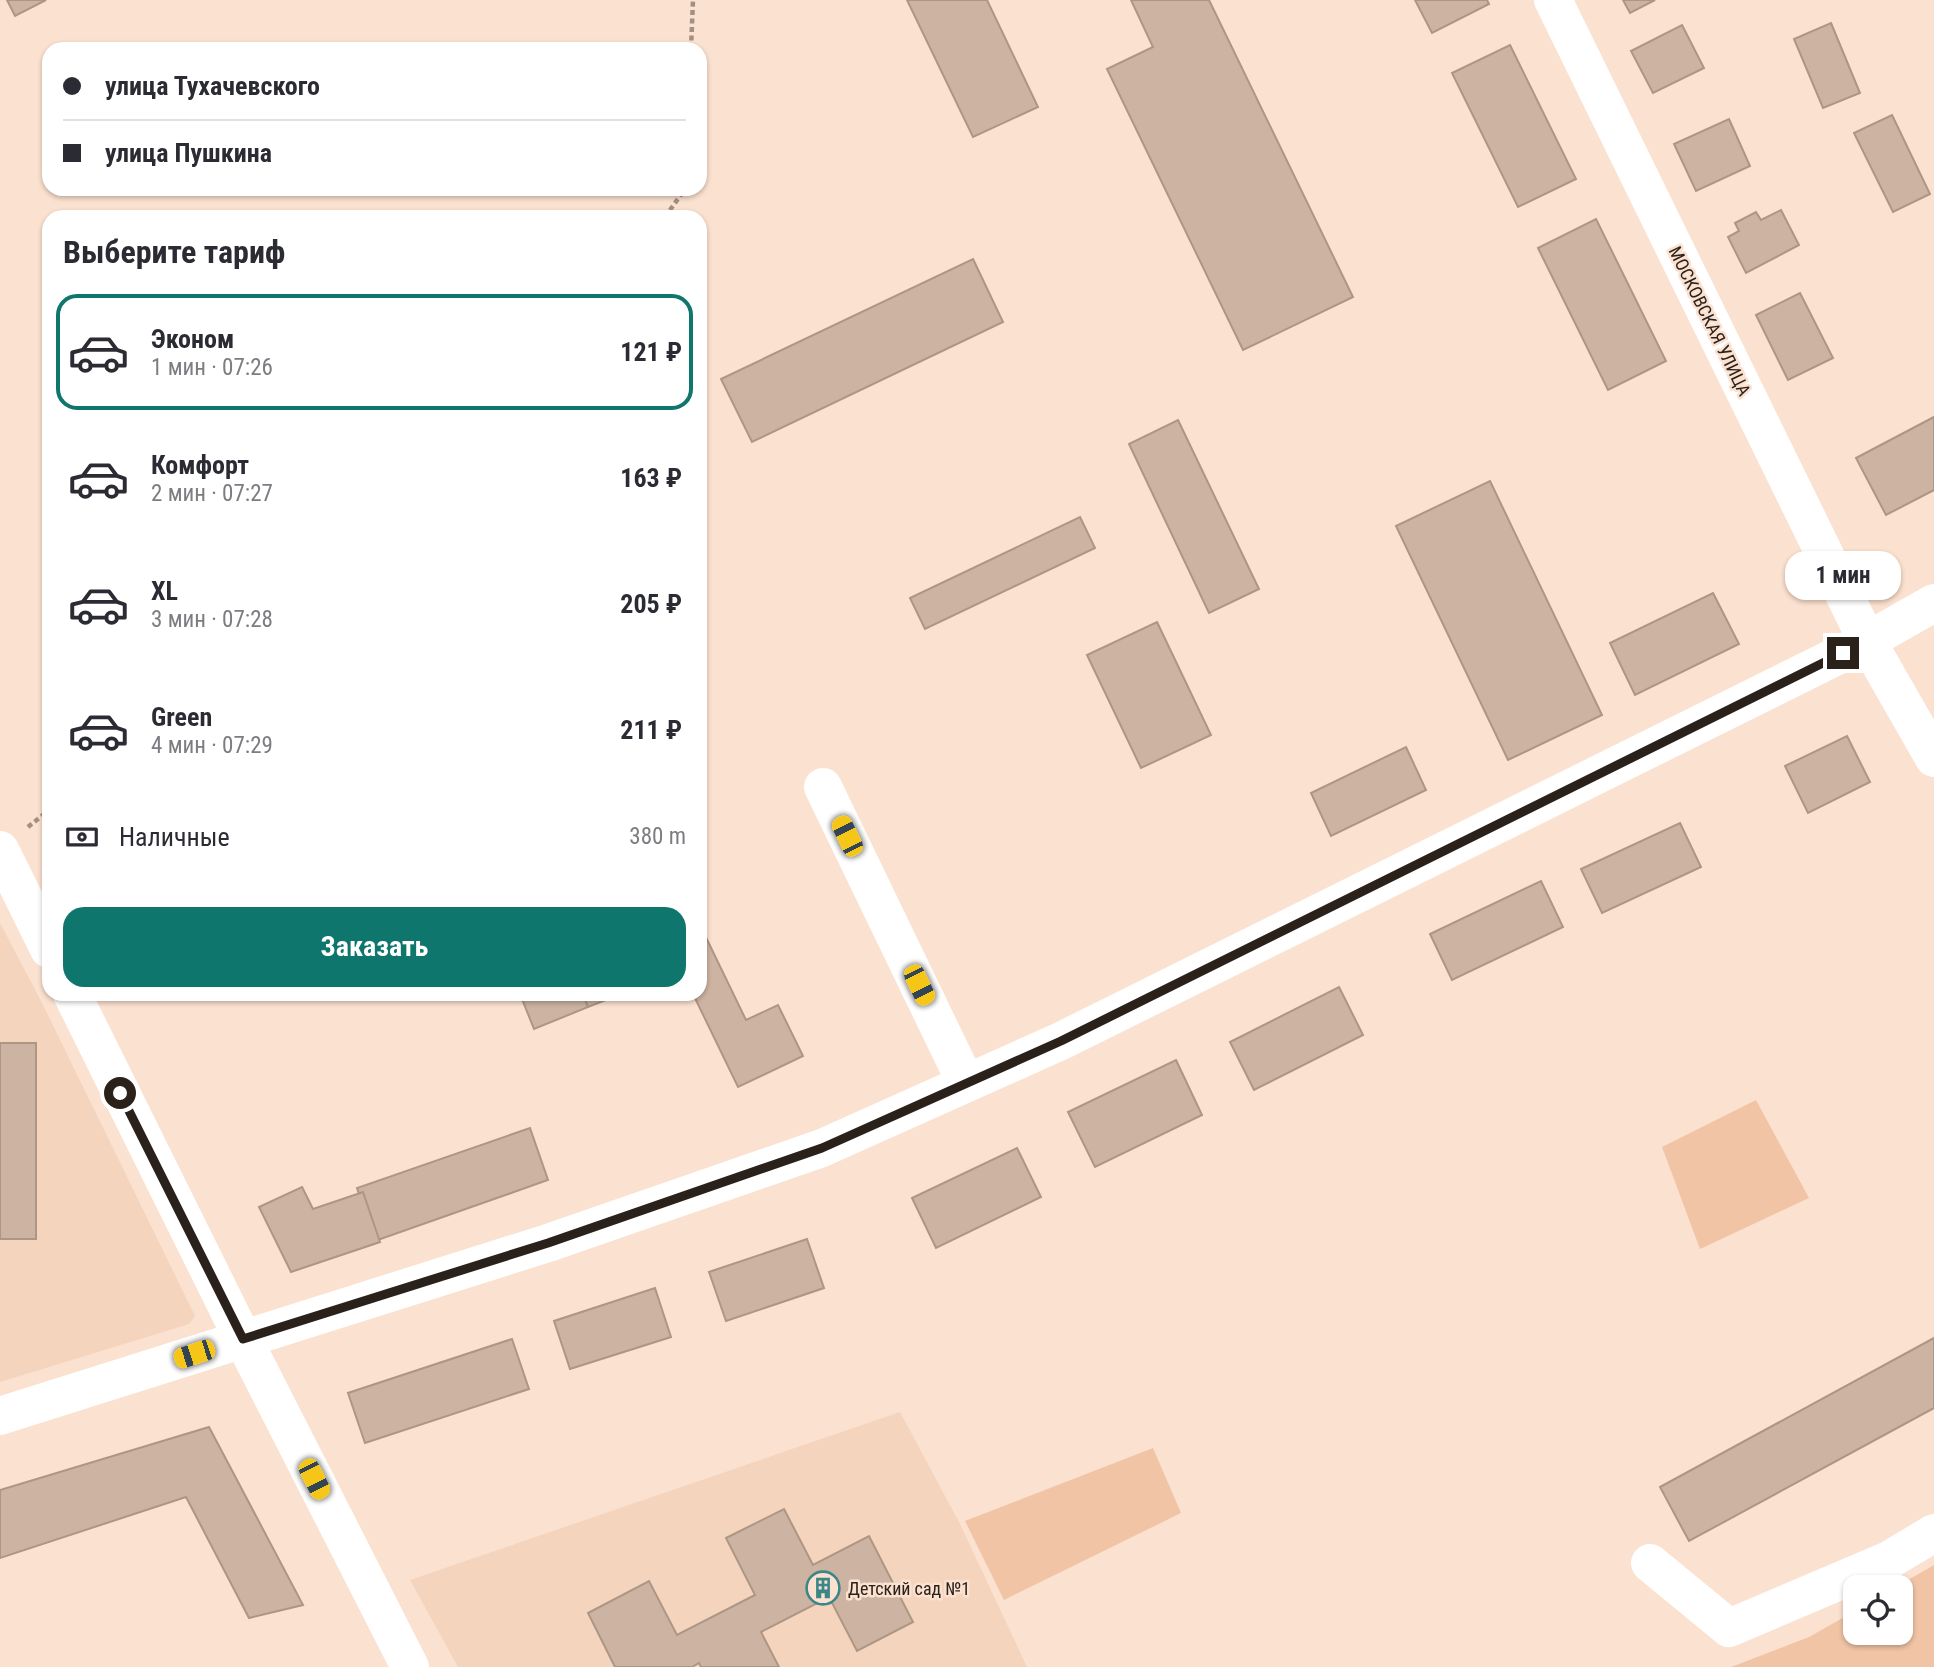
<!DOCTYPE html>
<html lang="ru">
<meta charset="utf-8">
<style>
:root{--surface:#fff;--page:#f7f7f7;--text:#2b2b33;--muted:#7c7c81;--line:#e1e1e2;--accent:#0f766e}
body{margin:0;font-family:"Roboto Condensed",sans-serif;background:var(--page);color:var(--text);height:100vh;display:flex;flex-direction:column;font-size:26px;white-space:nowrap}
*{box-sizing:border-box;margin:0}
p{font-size:23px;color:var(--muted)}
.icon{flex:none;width:38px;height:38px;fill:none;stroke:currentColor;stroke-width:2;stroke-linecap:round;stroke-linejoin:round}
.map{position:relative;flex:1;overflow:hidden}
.sheet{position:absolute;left:42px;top:210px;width:665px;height:791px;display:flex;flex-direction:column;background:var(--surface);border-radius:21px;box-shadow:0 2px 5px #0004}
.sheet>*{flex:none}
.banner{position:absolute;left:42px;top:42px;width:665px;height:154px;border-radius:21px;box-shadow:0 2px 5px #0004;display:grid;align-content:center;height:154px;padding:0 21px;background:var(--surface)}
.tools{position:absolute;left:1843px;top:1575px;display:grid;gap:14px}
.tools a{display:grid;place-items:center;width:70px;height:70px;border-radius:14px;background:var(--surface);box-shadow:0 2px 5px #0004;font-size:35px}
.end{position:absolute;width:32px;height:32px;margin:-16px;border:9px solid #2b211b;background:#fff;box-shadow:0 0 0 4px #fff}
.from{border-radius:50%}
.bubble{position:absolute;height:49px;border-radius:21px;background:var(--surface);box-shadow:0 2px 5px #0004;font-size:23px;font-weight:700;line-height:49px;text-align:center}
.car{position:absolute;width:21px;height:42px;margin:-21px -10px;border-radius:9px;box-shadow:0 0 5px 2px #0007;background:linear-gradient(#f5c518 24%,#345 0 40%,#f5c518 0 76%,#345 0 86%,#f5c518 0)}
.banner b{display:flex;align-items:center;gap:24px;height:66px;font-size:26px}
.banner b+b{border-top:2px solid var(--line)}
.banner i{width:18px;height:18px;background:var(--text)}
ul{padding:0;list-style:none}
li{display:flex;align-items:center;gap:21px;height:116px;margin:0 14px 10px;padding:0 7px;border:4px solid transparent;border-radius:21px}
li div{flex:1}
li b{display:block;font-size:26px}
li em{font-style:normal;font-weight:700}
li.on{border-color:var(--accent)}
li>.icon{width:63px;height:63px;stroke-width:1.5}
h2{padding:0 21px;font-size:32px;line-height:84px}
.pay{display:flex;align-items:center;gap:18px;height:77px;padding:0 21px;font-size:26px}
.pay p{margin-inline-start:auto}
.primary-button{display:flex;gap:14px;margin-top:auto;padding:14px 21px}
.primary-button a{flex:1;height:80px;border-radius:21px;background:var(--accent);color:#fff;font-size:28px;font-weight:700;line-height:80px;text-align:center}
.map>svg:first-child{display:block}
.built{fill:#f4d4bd}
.green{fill:#f0c4a5}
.building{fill:#ccb3a2;stroke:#ae9685;stroke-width:2}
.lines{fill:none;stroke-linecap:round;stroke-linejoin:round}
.path{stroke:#a39083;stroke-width:4.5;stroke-dasharray:5 3.5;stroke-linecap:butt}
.minor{stroke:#fff;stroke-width:38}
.route{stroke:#2b211b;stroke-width:9}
.labels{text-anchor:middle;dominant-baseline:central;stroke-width:5;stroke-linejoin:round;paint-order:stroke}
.street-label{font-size:18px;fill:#2b211b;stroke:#fbe1cf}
.poi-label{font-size:18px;fill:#2b211b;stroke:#fbe1cf;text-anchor:start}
</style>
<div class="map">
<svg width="1934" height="1667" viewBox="0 0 1934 1667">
<rect width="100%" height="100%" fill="#fbe1cf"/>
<g class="built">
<path d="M0,923L42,1003L195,1316L189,1324L0,1382Z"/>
<path d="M900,1412L960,1524L1027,1667H458L410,1580Z"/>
</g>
<g class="green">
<path d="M1756,1100L1809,1198L1700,1249L1662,1147Z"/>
<path d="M1153,1448L1181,1513L1004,1600L965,1521Z"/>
<path d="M1934,1565V1667H1731L1809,1637L1855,1611V1633H1900V1587H1896Z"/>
</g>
<g class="building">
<path d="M7,0H46L15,16Z"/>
<path d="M907,0H987L1038,107L973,137Z"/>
<path d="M1131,0H1209L1353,297L1243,350L1107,69L1153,47Z"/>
<path d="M1415,0H1487L1489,4L1432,33Z"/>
<path d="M1623,0H1655L1630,13Z"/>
<path d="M1831,23L1860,93L1823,108L1794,39Z"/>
<path d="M1682,25L1704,68L1653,93L1631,51Z"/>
<path d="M1510,45L1576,179L1518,207L1452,73Z"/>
<path d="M1892,115L1930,194L1893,212L1854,133Z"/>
<path d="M1729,119L1750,166L1696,191L1674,144Z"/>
<path d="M1781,210L1799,245L1746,273L1728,237L1739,231L1735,223L1756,212L1761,220Z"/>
<path d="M1596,219L1666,361L1608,390L1538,248Z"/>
<path d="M973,259L1003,322L752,442L721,379Z"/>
<path d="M1800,293L1833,358L1788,380L1756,315Z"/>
<path d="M1934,417V490L1886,515L1856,458Z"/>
<path d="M1178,420L1259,589L1209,613L1129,444Z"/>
<path d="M1490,481L1602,715L1508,760L1396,526Z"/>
<path d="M1080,517L1095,548L925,629L910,598Z"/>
<path d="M1713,593L1739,644L1635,695L1610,643Z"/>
<path d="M1157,622L1211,735L1141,768L1087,655Z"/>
<path d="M1847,736L1870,782L1808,813L1785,766Z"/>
<path d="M1406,747L1426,790L1331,836L1311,793Z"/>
<path d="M1680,823L1701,867L1602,913L1581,869Z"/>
<path d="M1541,881L1563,927L1452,980L1430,934Z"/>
<path d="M700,925L746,1020L778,1005L803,1056L738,1087L693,994H700Z"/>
<path d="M1339,987L1363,1035L1254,1090L1230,1042Z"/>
<path d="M520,994H583L588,1007L534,1029Z"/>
<path d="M583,994H621L588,1007Z"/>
<rect x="0" y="1043" width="36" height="196"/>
<path d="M1176,1060L1202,1115L1095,1167L1068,1112Z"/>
<path d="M530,1128L548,1180L375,1241L357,1188Z"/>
<path d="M1017,1148L1041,1197L936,1248L912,1198Z"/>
<path d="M302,1187L313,1209L363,1192L380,1242L291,1272L259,1207Z"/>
<path d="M807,1239L824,1288L726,1321L709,1272Z"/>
<path d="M655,1288L671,1337L570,1369L554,1321Z"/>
<path d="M1934,1338V1408L1689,1541L1660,1487Z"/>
<path d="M512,1339L529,1389L365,1443L348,1393Z"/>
<path d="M209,1427L303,1605L249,1618L186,1497L0,1558V1490Z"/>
<path d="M784,1509L813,1565L869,1536L913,1622L857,1651L829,1597L761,1632L779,1667H701L699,1663L692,1667H615L588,1613L649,1581L677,1635L755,1595L726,1538Z"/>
</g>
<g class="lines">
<g class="path">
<path d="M691,49L693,0"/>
<path d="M665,217L685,189"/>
<path d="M28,827L49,810"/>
</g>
<g class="minor">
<path d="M1553,0L1867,641L1934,758"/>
<path d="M823,787L966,1083"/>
<path d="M0,850L49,949"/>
<path d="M72,994L243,1339L410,1667"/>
<path d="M0,1416L548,1243L822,1148L1061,1041L1867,641L1934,603"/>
<path d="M1650,1563L1729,1628L1889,1560L1934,1533"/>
</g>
</g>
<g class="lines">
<path class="route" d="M120,1093L243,1339L548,1243L822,1148L1061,1041L1843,653"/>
</g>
<defs>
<symbol id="building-ring" viewBox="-11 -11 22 22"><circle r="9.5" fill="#fbe1cf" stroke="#3d8688" stroke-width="1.5"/><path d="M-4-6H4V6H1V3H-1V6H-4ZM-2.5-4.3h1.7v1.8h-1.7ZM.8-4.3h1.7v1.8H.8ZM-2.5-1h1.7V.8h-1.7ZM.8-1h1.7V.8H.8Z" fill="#3d8688"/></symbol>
</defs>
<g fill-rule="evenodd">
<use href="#building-ring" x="804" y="1569" width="38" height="38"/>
</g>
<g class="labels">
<g class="street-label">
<text transform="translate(1710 321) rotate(64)">МОСКОВСКАЯ УЛИЦА</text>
</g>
<g class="poi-label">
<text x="848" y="1588">Детский сад №1</text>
</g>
</g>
</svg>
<div class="tools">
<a><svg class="icon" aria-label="locate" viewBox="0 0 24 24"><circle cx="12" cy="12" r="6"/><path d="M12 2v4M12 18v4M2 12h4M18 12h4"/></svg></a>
</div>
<i class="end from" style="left:120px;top:1093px"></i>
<i class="end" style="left:1843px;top:653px"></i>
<div class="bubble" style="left:1785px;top:551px;width:116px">1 мин</div>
<i class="car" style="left:847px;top:836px;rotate:334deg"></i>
<i class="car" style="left:919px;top:985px;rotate:154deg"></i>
<i class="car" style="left:194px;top:1354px;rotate:252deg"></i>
<i class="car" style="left:314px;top:1479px;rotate:153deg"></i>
<div class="banner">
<b><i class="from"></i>улица Тухачевского</b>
<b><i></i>улица Пушкина</b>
</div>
<section class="sheet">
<h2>Выберите тариф</h2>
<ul>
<li class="on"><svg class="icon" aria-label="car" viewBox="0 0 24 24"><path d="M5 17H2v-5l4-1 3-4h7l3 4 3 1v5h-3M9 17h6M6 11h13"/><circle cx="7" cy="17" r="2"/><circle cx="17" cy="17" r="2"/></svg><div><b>Эконом</b><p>1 мин · 07:26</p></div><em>121 ₽</em></li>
<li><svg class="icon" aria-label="car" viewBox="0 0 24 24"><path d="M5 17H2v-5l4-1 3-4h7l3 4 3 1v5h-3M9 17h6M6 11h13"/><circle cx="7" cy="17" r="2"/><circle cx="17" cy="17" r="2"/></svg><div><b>Комфорт</b><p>2 мин · 07:27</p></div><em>163 ₽</em></li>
<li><svg class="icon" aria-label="car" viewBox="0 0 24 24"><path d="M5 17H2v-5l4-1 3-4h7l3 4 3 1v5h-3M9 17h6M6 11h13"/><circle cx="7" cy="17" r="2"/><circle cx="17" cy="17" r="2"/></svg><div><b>XL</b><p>3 мин · 07:28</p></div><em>205 ₽</em></li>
<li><svg class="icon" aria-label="car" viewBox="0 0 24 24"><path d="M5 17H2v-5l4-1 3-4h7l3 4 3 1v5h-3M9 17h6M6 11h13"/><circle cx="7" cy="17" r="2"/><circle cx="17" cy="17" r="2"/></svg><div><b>Green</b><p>4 мин · 07:29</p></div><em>211 ₽</em></li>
</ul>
<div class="pay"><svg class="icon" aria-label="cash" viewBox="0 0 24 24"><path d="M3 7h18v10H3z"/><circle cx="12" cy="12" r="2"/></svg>Наличные<p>380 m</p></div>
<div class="primary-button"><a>Заказать</a></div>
</section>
</div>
